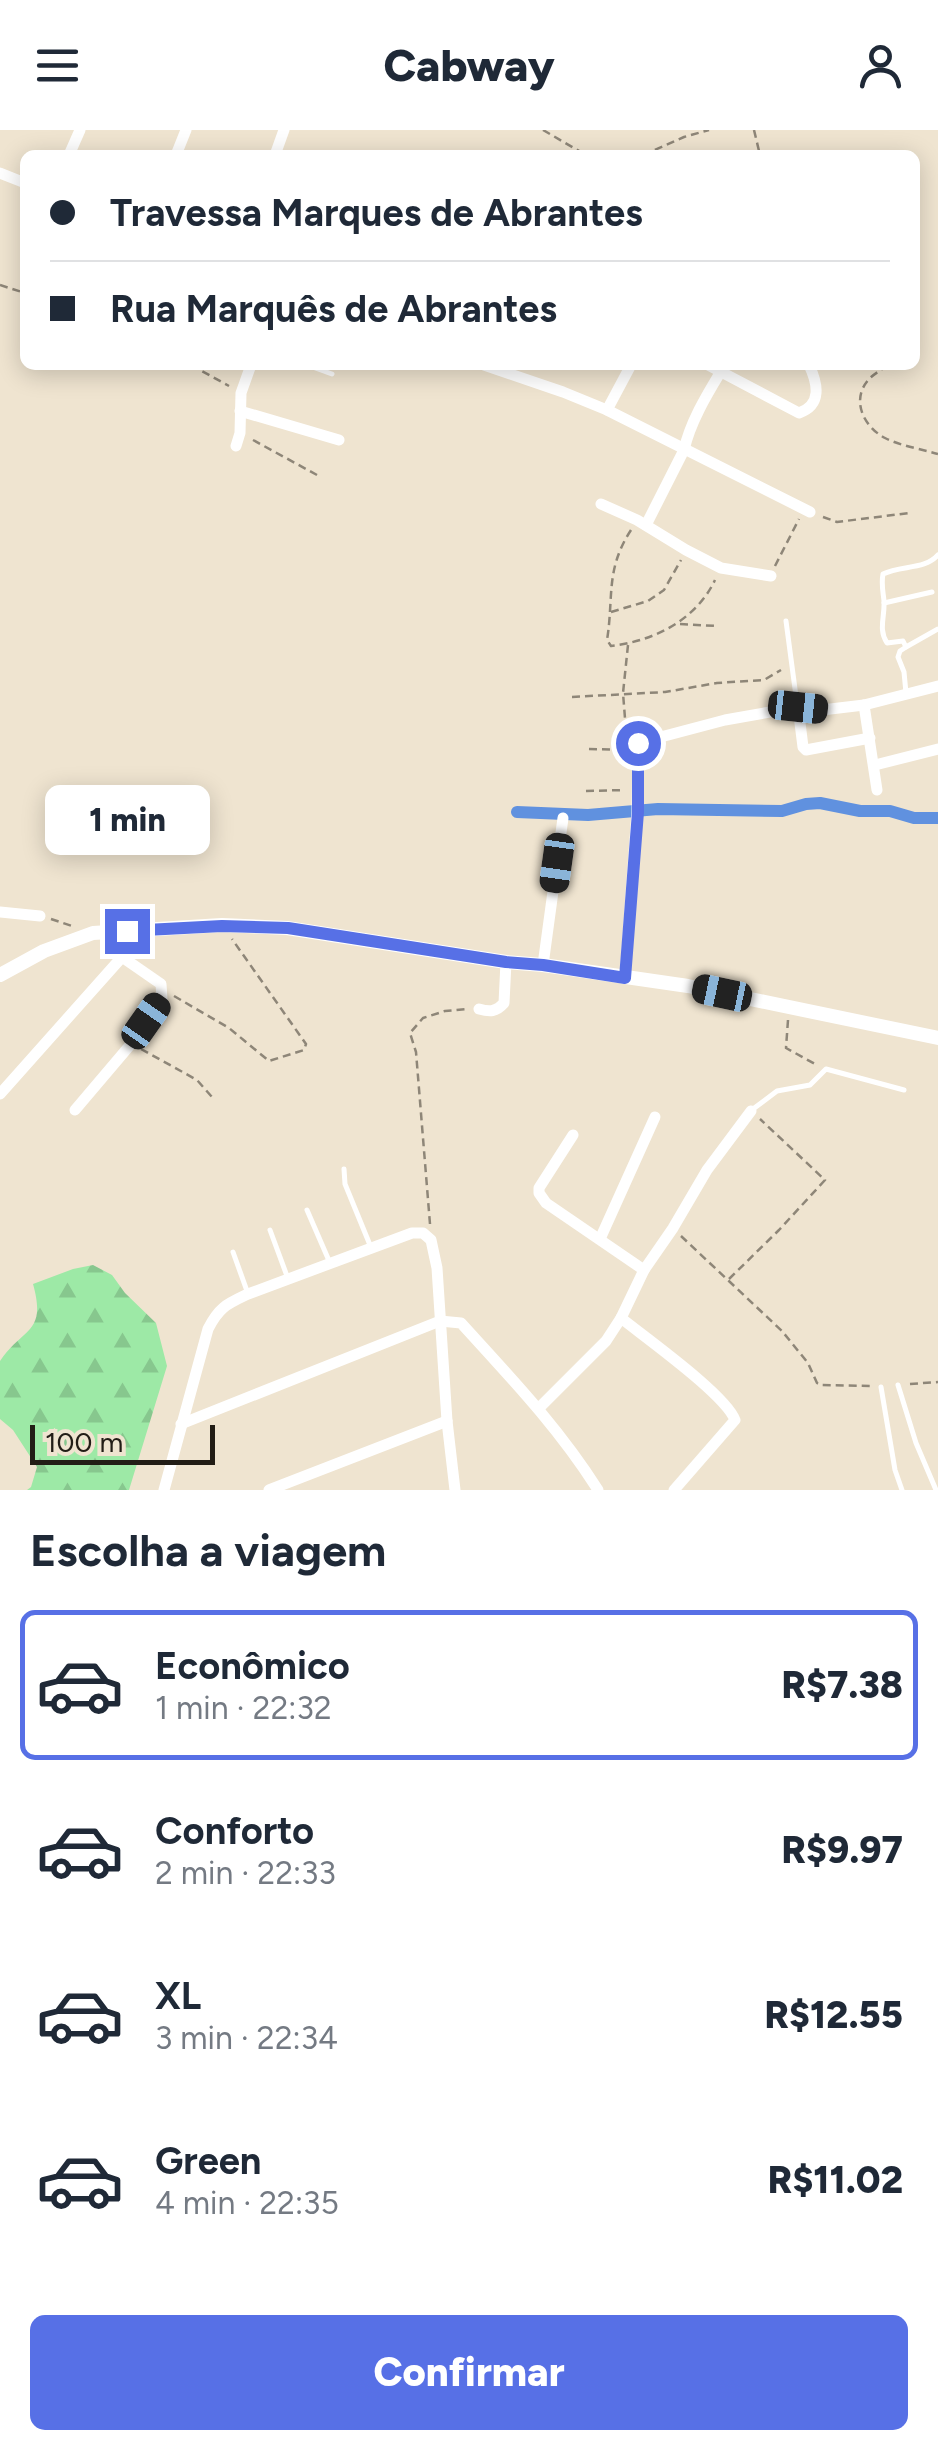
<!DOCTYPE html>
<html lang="pt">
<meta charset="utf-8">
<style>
:root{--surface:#fff;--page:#f6f6f7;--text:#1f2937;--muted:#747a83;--line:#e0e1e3;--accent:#5770e6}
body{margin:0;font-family:Figtree,sans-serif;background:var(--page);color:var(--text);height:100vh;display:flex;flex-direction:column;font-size:38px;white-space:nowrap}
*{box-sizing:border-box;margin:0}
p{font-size:32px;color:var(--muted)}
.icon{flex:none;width:55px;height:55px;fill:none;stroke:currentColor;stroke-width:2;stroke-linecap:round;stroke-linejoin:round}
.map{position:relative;height:1360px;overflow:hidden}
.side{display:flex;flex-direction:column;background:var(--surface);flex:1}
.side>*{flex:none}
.hud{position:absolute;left:20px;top:20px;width:900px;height:220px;border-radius:15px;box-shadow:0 5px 25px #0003;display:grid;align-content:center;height:220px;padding:0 30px;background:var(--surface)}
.scale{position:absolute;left:30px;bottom:25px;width:185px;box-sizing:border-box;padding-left:10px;border:5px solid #221d16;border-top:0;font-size:28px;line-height:35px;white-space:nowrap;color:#221d16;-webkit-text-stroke:8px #efe4d0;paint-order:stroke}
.end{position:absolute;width:45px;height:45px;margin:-22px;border:12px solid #5770e6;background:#fff;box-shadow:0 0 0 5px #fff}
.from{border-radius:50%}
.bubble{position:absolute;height:70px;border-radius:15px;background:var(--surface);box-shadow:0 5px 25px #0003;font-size:32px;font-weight:800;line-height:70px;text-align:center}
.car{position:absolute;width:30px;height:60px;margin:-30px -15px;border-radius:12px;box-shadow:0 0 8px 2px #0007;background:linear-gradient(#222 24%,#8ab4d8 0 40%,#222 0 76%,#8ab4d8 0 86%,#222 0)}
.hud b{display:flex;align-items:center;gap:35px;height:95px;font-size:38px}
.hud b+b{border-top:2px solid var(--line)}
.hud i{width:25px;height:25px;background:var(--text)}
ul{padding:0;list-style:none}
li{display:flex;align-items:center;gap:30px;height:150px;margin:0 20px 15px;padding:0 10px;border:5px solid transparent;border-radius:15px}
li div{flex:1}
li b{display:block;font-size:38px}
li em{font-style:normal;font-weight:800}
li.on{border-color:var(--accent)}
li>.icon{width:90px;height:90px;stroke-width:1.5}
h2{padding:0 30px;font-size:45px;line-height:120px}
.action{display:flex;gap:20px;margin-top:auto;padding:20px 30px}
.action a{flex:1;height:115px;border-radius:15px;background:var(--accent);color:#fff;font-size:40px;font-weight:800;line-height:115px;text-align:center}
header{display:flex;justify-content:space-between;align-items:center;height:130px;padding:0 30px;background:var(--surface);font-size:45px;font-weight:800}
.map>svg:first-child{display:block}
.forest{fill:url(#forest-firs)}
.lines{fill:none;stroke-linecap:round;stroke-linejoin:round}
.canal{stroke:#6091df;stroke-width:12}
.path{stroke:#8e8678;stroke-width:2.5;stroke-dasharray:8 5;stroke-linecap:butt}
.service{stroke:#fff;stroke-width:5}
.minor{stroke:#fff;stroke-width:11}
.tertiary{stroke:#fff;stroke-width:14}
.route{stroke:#5770e6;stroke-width:12}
</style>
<header><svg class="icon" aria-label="menu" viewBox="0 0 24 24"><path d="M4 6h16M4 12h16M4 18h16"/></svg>Cabway<svg class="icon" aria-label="person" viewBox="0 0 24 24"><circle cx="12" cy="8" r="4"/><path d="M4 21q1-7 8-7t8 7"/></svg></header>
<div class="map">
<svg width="938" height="1360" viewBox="0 0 938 1360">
<defs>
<pattern id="forest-firs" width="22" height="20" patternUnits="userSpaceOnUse" patternTransform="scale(2.5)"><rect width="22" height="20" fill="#9de9a6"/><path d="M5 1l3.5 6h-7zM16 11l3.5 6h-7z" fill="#87c78e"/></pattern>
</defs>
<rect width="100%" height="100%" fill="#efe4d0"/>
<path class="forest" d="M93,1135L112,1145L125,1163L156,1193L167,1236L129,1360H27L31,1357L37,1337L13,1300L0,1289V1231C23,1197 47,1204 33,1154L73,1139Z"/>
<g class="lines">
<path class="canal" d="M517,682L588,685L658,679L782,681L806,674L820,673L860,681H890L914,688H938"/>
<g class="path">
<path d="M543,0L586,25"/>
<path d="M754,0L760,25"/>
<path d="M643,25L684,7L709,0"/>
<path d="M0,155L25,163"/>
<path d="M191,235L229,256"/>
<path d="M888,235C881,240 874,244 869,249C850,270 864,297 885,308C901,316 921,319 938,324"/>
<path d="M253,310L317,345"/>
<path d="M823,387L837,392L909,383"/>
<path d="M631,400C605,440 614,467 607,510L611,516C654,511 696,490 715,450"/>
<path d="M775,436L799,389"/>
<path d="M611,482L648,471L664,460L681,430"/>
<path d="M680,494L717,496"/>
<path d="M628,515L623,563L626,601L630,605"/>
<path d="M572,567L665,562L717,553L764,550L781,540"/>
<path d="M589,619L625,620"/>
<path d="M586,661L625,660"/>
<path d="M51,789L72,796"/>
<path d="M174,866L229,898L269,931L304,920L306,914L232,809"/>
<path d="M788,890L786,918L815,934"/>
<path d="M141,919L197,950L212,967"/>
<path d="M430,1094L416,922L410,903L423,888L445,881L467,879"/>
<path d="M681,1106L782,1201L808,1233L817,1253L821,1255L872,1256"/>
<path d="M729,1149L779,1100L825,1050L760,989"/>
<path d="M910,1254L938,1252"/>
</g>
<g class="service">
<path d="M307,235L332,244"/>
<path d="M884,473L932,462"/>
<path d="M786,491L797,574"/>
<path d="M906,517L938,499"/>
<path d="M906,563L904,542L898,527L900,521L906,517L903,511L887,513C878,499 885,487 884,471C883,461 881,454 883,444C901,435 925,440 938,425"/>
<path d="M753,979L777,961L810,955L826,939L904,960"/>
<path d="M344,1039L345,1054L370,1115"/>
<path d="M307,1080L330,1133"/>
<path d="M270,1100L287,1146"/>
<path d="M233,1122L247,1161"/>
<path d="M898,1255L916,1313L936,1360"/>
<path d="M881,1257L895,1340L902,1360"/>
</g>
<g class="minor">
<path d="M69,25L80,0"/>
<path d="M176,25L186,0"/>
<path d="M275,25L284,0"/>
<path d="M0,43L25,53"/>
<path d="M484,235L563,262L607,280L810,382"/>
<path d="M708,235L799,283C822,275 818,254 809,235"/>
<path d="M607,280L631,235"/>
<path d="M240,281L339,310"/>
<path d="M236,316L240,303L241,263L251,235"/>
<path d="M601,374L637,390L686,420L721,438L771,446"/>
<path d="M646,395L684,320C690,293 706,266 720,243"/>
<path d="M864,575L877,660"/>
<path d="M798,577L803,617L806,620L870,608"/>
<path d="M875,635L938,619"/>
<path d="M0,782L40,786"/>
<path d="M543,835L563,688"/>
<path d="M625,847L637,682L638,613L725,590L798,577L822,580L864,575L938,556"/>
<path d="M479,879C490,882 496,882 504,873L506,832"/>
<path d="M0,964L122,827L128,814L127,801"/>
<path d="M75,980L131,914L162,869L161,854L122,827"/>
<path d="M573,1005L539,1058V1063L546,1073L644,1140"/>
<path d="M600,1109L655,987"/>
<path d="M621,1188C646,1208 726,1265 735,1290L674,1360"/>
<path d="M539,1278L606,1211L621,1188L644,1140L673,1098L707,1040L751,981"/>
<path d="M181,1294L440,1191L461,1193C511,1248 558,1297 598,1360"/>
<path d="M164,1360L208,1199C219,1177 227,1174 248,1164L412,1103H423L431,1110L437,1138L447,1291L455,1360"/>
<path d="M269,1360L447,1291"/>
</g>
<path class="tertiary" d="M0,845L44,821L93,803L222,795L287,798L506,832L543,835L688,856L938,908"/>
</g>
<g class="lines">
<path class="route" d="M127,801L222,796L288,798L506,832L543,835L625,848L638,682V613"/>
</g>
</svg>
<div class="scale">100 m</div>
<i class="end from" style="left:638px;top:613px"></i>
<i class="end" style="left:127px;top:801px"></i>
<div class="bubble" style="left:45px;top:655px;width:165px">1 min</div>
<i class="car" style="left:798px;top:577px;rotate:96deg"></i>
<i class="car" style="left:557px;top:733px;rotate:188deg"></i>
<i class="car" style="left:722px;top:863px;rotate:282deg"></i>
<i class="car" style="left:146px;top:891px;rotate:35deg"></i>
<div class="hud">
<b><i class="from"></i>Travessa Marques de Abrantes</b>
<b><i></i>Rua Marquês de Abrantes</b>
</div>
</div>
<section class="side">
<h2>Escolha a viagem</h2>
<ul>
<li class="on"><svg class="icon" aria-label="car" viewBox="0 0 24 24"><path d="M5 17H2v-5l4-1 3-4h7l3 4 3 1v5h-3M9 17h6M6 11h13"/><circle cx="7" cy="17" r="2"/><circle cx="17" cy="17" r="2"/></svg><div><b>Econômico</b><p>1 min · 22:32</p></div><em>R$7.38</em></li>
<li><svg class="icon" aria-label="car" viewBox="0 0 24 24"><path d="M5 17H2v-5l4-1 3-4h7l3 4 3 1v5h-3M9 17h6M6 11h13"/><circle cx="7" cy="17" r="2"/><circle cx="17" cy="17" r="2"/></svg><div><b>Conforto</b><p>2 min · 22:33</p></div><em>R$9.97</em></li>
<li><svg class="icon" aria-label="car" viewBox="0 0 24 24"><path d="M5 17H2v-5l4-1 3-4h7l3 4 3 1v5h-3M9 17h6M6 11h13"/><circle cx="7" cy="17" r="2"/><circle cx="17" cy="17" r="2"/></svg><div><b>XL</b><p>3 min · 22:34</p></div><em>R$12.55</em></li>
<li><svg class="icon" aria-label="car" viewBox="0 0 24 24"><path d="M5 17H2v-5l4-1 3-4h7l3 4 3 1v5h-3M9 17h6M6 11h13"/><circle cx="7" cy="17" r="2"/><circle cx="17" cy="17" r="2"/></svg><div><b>Green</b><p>4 min · 22:35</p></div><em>R$11.02</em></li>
</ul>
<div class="action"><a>Confirmar</a></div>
</section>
